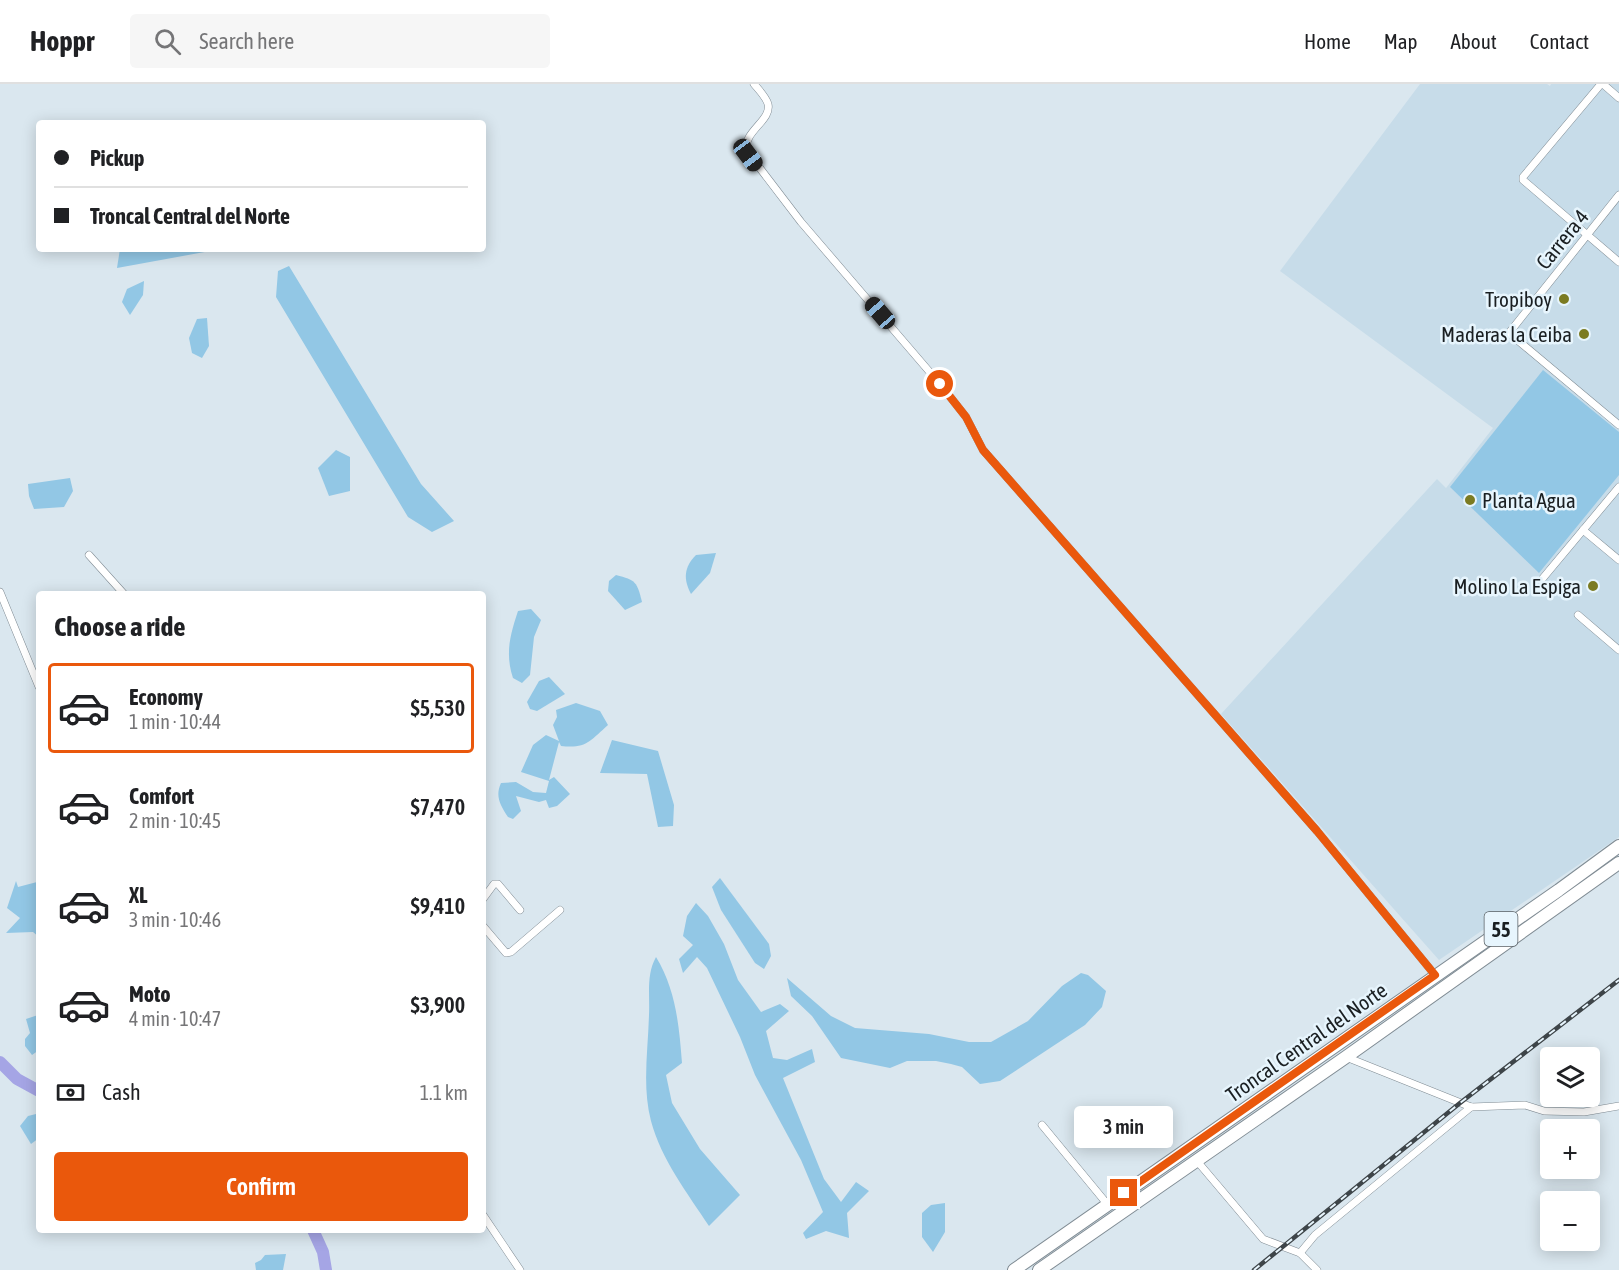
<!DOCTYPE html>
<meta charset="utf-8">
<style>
:root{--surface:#fff;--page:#f6f6f6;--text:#202124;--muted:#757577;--line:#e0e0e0;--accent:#ea580c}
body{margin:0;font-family:"Asap Condensed",sans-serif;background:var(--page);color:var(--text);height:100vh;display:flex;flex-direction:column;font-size:22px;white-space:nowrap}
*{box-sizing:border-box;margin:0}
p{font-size:20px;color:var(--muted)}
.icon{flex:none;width:33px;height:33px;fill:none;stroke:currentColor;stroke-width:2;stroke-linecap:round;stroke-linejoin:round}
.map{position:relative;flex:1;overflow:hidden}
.drawer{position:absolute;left:36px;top:507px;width:450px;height:642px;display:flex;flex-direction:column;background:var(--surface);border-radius:6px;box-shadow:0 3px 15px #0003}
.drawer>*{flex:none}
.top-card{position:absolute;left:36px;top:36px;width:450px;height:132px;border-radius:6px;box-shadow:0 3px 15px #0003;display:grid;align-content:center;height:132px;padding:0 18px;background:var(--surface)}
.fabs{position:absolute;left:1540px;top:963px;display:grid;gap:12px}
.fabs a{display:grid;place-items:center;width:60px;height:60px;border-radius:6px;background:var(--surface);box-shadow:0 3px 15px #0003;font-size:30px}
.end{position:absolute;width:27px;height:27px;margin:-14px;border:8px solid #ea580c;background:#fff;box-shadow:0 0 0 3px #fff}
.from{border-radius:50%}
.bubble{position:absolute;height:42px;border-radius:6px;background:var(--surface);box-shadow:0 3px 15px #0003;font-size:20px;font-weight:600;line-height:42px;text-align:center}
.car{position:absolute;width:18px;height:36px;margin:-18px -9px;border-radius:8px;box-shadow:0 0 4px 2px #0007;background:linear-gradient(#222 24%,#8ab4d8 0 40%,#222 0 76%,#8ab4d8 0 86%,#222 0)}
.top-card b{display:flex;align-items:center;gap:21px;height:57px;font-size:22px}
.top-card b+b{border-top:2px solid var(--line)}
.top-card i{width:15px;height:15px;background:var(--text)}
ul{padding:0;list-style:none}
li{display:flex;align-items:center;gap:18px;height:90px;margin:0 12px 9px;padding:0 6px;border:3px solid transparent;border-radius:6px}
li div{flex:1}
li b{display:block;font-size:22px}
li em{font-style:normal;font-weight:600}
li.on{border-color:var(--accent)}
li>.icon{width:54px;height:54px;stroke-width:1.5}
h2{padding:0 18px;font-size:27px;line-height:72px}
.pay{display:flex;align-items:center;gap:15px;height:66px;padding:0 18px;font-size:22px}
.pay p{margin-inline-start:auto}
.primary-button{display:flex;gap:12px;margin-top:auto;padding:12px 18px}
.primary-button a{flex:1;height:69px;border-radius:6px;background:var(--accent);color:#fff;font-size:24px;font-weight:600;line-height:69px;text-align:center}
header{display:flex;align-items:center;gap:36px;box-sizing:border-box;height:84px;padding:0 30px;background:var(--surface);border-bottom:2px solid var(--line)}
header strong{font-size:28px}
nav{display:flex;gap:33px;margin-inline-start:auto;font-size:21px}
.search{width:420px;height:54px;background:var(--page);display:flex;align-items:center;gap:15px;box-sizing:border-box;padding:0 21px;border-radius:6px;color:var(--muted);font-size:22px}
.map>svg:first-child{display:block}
.built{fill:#c7dce9}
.green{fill:#92c7e5}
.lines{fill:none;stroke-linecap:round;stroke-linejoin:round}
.river{stroke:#a5a5e5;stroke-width:12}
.minor-casing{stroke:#808c94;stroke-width:8}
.trunk-casing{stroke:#808c94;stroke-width:14}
.minor{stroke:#fff;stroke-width:7}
.trunk{stroke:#fff;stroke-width:12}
.rail-casing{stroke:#3e4549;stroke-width:4.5}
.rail{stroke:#e7f5fd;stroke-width:2;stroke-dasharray:7;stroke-linecap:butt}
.route{stroke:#ea580c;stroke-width:8}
.poi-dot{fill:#7b7b22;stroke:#e7f5fd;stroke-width:2}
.labels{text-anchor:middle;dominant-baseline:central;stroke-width:5;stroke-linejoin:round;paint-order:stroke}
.shield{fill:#e7f5fd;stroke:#585f64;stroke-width:1.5}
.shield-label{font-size:20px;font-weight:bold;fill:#1a1f22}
.street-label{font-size:21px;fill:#1a1f22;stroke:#e7f5fd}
.poi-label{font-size:21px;fill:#1a1f22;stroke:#e7f5fd;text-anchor:end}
</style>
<header>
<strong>Hoppr</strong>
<div class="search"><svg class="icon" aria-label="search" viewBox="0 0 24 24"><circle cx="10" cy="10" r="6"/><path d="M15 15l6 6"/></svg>Search here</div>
<nav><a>Home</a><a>Map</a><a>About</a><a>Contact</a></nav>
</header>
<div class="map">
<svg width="1619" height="1186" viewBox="0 0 1619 1186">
<rect width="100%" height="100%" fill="#dae7ef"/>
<path class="built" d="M1420,0H1547L1550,2L1551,0H1619V753L1439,876L1221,630L1437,395L1446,404L1493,344L1280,187Z"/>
<g class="green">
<path d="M120,165H221L117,184Z"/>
<path d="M289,182L421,400L454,437L432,448L408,433L276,213L278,187Z"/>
<path d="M144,197L143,211L130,231L122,218L127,205Z"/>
<path d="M207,234L209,262L202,274L192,269L189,254L197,235Z"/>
<path d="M1543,286L1619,348V391L1539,489L1450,403Z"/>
<path d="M336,366L350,373V407L329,412L318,384Z"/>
<path d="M70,394L73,407L64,423L34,425L29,412L28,400Z"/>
<path d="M716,469L710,489L691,510C683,495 684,483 696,471Z"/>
<path d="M616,491C636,496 637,498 642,518L625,526L608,507L609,497Z"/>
<path d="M531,525L541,536L534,553L530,591L522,599L513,594C505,570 510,551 518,527Z"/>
<path d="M549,593L565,610L537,627L530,625L527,618L539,597Z"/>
<path d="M576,619L600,627L608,641C590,657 586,665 561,662L559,658L549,696L554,693L570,710L557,722L549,724L546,716L539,718L516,712L521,727L513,735L508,733C500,721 495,712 501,699L516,698L533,708L546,709L549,697L521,688L533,661L546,651L559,657L553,641L557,633L556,626Z"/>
<path d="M612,656L658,667L674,721L673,742L658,743L647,690L600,689Z"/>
<path d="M37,790L39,791V853L33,848L6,849L20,834L7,824L16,797L18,803L37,798Z"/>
<path d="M720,794L769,860L771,872L764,885L755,879L721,826L712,803Z"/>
<path d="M696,819L708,832L724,860L738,896L761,928L780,920L789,927L766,947L773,974L787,976L812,965L815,978L783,994L824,1095L841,1118L856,1098L869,1107L847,1129L849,1154L826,1147L806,1155L803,1149L823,1128L801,1076L755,991L740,953L707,884L697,873L683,889L679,875L693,861L683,852L687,832Z"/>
<path d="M656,873C676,906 679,941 682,979L666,991L672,1019L700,1065L740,1111L709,1142C688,1110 661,1075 651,1037C642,1002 648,967 649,931C650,911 646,891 656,873Z"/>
<path d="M1081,889L1088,891L1106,907L1102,923L1085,941L1000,997L980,1000L962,983L951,980L936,977H907L890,984L841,974L812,932L791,912L787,894L831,932L855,944L929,950L969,958H991L1028,937L1062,902Z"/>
<path d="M38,931L39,966L32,971L25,962V955L30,949L26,935Z"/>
<path d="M36,1030L39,1032V1054L31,1060L20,1042L28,1032Z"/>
<path d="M945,1119V1148L933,1168L922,1153V1129L931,1121Z"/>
<path d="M286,1170L283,1186H256L255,1179L261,1176L265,1171Z"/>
</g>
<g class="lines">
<g class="river">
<path d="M0,978L17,995L39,1007"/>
<path d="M313,1146L323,1168L326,1186"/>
</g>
<defs>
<g id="minor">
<path d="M754,0C759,6 766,13 768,20C772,36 744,47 746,66L801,138L940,300L966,333L983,366L1317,747L1435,891"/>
<path d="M1601,0L1523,93V96L1619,178"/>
<path d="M1603,0L1619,14"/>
<path d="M1619,111L1509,249L1619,341"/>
<path d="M1583,446L1619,476"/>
<path d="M89,471L124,510"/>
<path d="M1543,494L1619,403"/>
<path d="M0,508L39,603"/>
<path d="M1578,531L1619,566"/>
<path d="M483,815L494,800H498L520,826"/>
<path d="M483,842L506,869L511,868L560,826"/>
<path d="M1346,973L1471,1023L1525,1021L1544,1027L1584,1028L1619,1022"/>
<path d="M1042,1041L1108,1121"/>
<path d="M1197,1077L1263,1155L1300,1169L1317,1186"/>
<path d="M483,1131L520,1186"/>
<path d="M1300,1169L1315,1151L1471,1023"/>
</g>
<g id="trunk">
<path d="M1014,1186L1559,806L1619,762"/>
<path d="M1039,1186L1346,973L1619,779"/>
</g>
</defs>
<use href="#minor" class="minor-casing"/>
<use href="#trunk" class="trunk-casing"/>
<use href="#minor" class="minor"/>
<use href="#trunk" class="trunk"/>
<defs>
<path id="rail" d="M1254,1186L1460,1019L1619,896"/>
</defs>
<use href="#rail" class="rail-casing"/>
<use href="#rail" class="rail"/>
</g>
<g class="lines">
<path class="route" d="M940,300L966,333L983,366L1317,747L1435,891L1124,1109"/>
</g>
<g class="poi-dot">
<circle cx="1564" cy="215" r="6"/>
<circle cx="1584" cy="250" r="6"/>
<circle cx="1470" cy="416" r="6"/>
<circle cx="1593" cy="502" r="6"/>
</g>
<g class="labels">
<rect class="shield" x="1484.5" y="828" width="33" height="34" rx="4.5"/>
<g class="shield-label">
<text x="1501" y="845">55</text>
</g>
<g class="street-label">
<text transform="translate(1562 155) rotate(-51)">Carrera 4</text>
<text transform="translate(1306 958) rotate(-35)">Troncal Central del Norte</text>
</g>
<g class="poi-label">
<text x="1552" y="215">Tropiboy</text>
<text x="1572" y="250">Maderas la Ceiba</text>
<text x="1482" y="416" text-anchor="start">Planta Agua</text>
<text x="1581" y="502">Molino La Espiga</text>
</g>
</g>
</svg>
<div class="fabs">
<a><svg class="icon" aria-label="layers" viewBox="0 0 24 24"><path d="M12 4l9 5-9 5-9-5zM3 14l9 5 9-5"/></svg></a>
<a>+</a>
<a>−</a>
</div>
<i class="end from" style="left:940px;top:300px"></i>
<i class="end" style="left:1124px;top:1109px"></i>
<div class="bubble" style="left:1074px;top:1022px;width:99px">3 min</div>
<i class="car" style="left:748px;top:71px;rotate:143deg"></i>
<i class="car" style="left:880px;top:229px;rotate:319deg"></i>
<div class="top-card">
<b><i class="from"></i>Pickup</b>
<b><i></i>Troncal Central del Norte</b>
</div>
<section class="drawer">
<h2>Choose a ride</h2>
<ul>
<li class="on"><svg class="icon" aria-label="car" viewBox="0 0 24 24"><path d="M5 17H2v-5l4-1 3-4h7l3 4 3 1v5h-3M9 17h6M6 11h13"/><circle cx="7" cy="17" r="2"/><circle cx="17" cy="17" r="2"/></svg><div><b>Economy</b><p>1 min · 10:44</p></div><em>$5,530</em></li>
<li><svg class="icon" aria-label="car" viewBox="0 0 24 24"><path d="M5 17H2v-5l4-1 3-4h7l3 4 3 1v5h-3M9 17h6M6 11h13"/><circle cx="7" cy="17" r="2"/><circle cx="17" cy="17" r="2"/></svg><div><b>Comfort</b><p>2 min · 10:45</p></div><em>$7,470</em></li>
<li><svg class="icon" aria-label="car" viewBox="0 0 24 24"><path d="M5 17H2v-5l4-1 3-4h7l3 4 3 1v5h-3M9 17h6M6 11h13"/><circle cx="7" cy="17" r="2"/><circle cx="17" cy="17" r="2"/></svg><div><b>XL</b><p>3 min · 10:46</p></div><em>$9,410</em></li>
<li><svg class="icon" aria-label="car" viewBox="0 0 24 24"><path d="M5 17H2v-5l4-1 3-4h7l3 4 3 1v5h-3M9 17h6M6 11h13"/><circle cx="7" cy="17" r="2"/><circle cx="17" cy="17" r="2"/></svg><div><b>Moto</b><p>4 min · 10:47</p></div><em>$3,900</em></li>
</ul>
<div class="pay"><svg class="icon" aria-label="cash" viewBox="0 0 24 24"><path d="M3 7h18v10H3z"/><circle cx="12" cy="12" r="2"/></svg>Cash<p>1.1 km</p></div>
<div class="primary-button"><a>Confirm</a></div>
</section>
</div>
